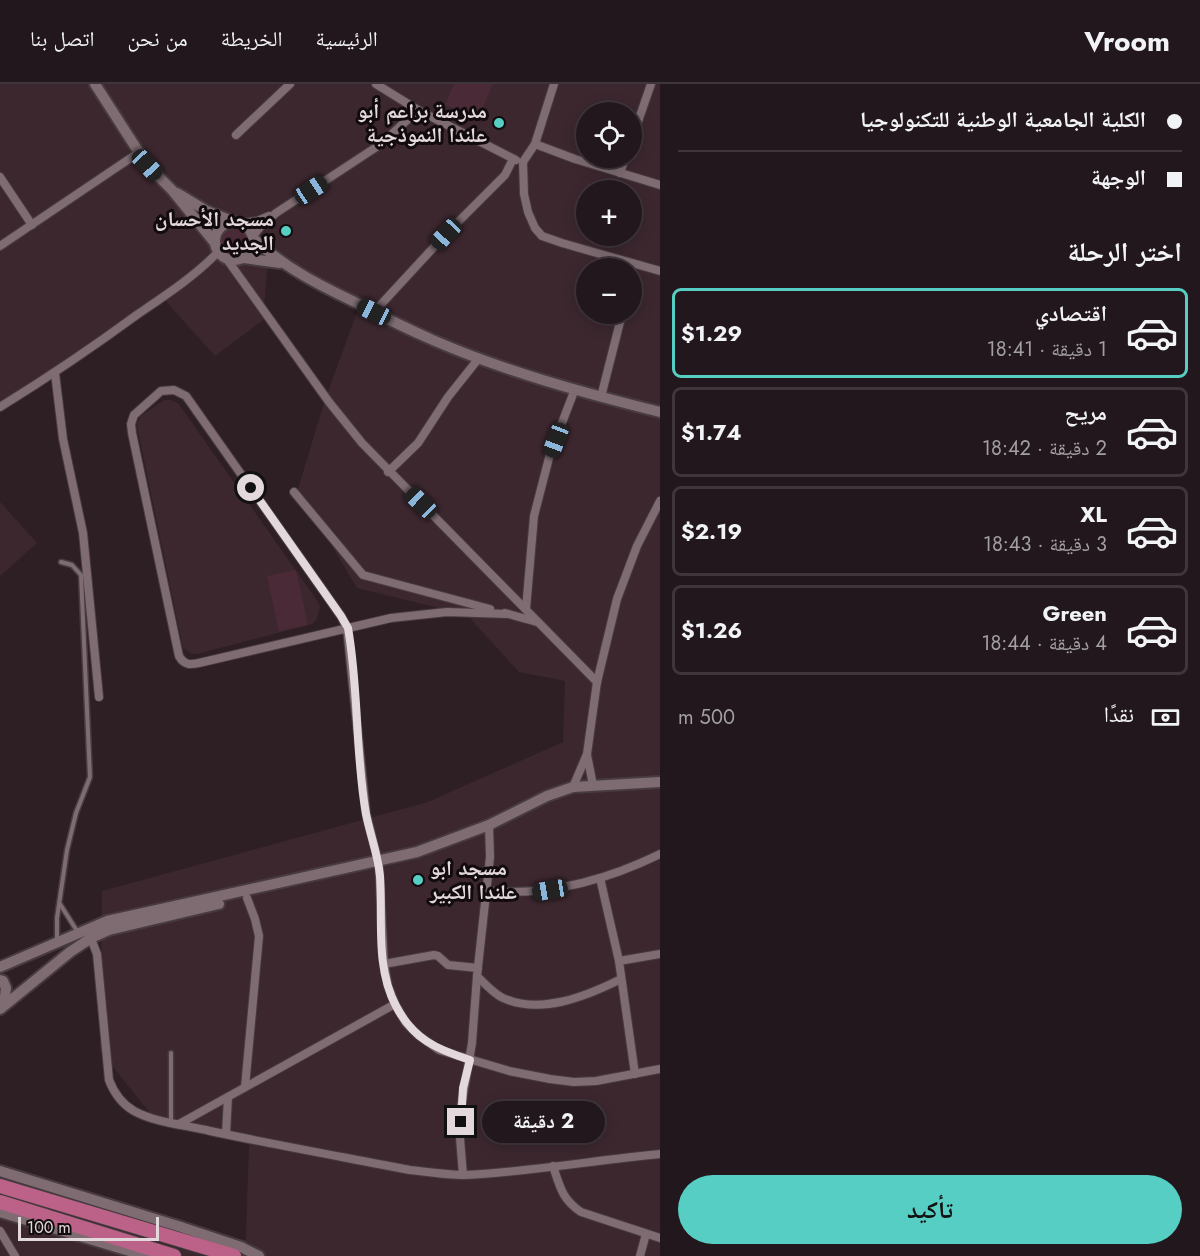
<!DOCTYPE html>
<html lang="ar">
<meta charset="utf-8">
<style>
:root{--surface:#22171c;--page:#2e2429;--text:#f1f3f6;--muted:#a29fa3;--line:#3f363b;--accent:#56cec3}
body{margin:0;font-family:Jost,"Noto Naskh Arabic",sans-serif;background:var(--page);color:var(--text);direction:rtl;height:100vh;display:flex;flex-direction:column;font-size:22px;white-space:nowrap}
*{box-sizing:border-box;margin:0}
p{font-size:20px;color:var(--muted)}
.icon{flex:none;width:33px;height:33px;fill:none;stroke:currentColor;stroke-width:2;stroke-linecap:round;stroke-linejoin:round}
.map{position:relative;flex:1;overflow:hidden;direction:ltr}
.side{display:flex;flex-direction:column;background:var(--surface);width:540px}
.side>*{flex:none}
.top-card{display:grid;align-content:center;height:132px;padding:0 18px;background:var(--surface)}
.controls{position:absolute;left:576px;top:18px;display:grid;gap:12px}
.controls a{display:grid;place-items:center;width:66px;height:66px;border-radius:50%;background:var(--surface);box-shadow:0 3px 15px #0003,0 0 0 2px var(--line);font-size:30px}
.scale{position:absolute;left:18px;bottom:15px;width:141px;box-sizing:border-box;padding-left:6px;border:3px solid #e3d8db;border-top:0;font-size:16px;line-height:21px;white-space:nowrap;color:#e3d8db;-webkit-text-stroke:4px #120b0e;paint-order:stroke}
.end{position:absolute;width:27px;height:27px;margin:-14px;border:8px solid #e3d8db;background:#111;box-shadow:0 0 0 3px #111}
.from{border-radius:50%}
.bubble{position:absolute;height:42px;border-radius:21px;background:var(--surface);box-shadow:0 3px 15px #0003,0 0 0 2px var(--line);font-size:20px;font-weight:700;line-height:42px;text-align:center;direction:rtl}
.car{position:absolute;width:18px;height:36px;margin:-18px -9px;border-radius:8px;box-shadow:0 0 4px 2px #0007;background:linear-gradient(#222 24%,#8ab4d8 0 40%,#222 0 76%,#8ab4d8 0 86%,#222 0)}
.top-card b{display:flex;align-items:center;gap:21px;height:57px;font-size:22px}
.top-card b+b{border-top:2px solid var(--line)}
.top-card i{width:15px;height:15px;background:var(--text)}
ul{padding:0;list-style:none}
li{display:flex;align-items:center;gap:18px;height:90px;margin:0 12px 9px;padding:0 6px;border:3px solid var(--line);border-radius:9px}
li div{flex:1}
li b{display:block;font-size:22px}
li em{font-style:normal;font-weight:700}
li.on{border-color:var(--accent)}
li>.icon{width:54px;height:54px;stroke-width:1.5}
h2{padding:0 18px;font-size:27px;line-height:72px}
.pay{display:flex;align-items:center;gap:15px;height:66px;padding:0 18px;font-size:22px}
.pay p{margin-inline-start:auto}
.cta{display:flex;gap:12px;margin-top:auto;padding:12px 18px}
.cta a{flex:1;height:69px;border-radius:36px;background:var(--accent);color:#111;font-size:24px;font-weight:700;line-height:69px;text-align:center}
header{display:flex;align-items:center;gap:36px;box-sizing:border-box;height:84px;padding:0 30px;background:var(--surface);border-bottom:2px solid var(--line)}
header strong{font-size:28px}
nav{display:flex;gap:33px;margin-inline-start:auto;font-size:21px}
main{display:flex;flex:1;min-height:0}
.map>svg:first-child{display:block}
.built{fill:#3c272f;fill-rule:evenodd}
.green{fill:#4b2a37}
.lines{fill:none;stroke-linecap:round;stroke-linejoin:round}
.service-casing{stroke:#473b3f;stroke-width:7}
.minor-casing{stroke:#473b3f;stroke-width:10}
.tertiary-casing{stroke:#473b3f;stroke-width:14}
.secondary-casing{stroke:#473b3f;stroke-width:14}
.trunk-casing{stroke:#473b3f;stroke-width:16}
.service{stroke:#7e6c72;stroke-width:4}
.minor{stroke:#7e6c72;stroke-width:8}
.tertiary{stroke:#7e6c72;stroke-width:10}
.secondary{stroke:#7e6c72;stroke-width:10}
.trunk{stroke:#bc6288;stroke-width:14}
.route{stroke:#e3d8db;stroke-width:8}
.poi-dot{fill:#56cec3;stroke:#120b0e;stroke-width:2}
.labels{text-anchor:middle;dominant-baseline:central;stroke-width:6;stroke-linejoin:round;paint-order:stroke}
.poi-label{font-size:21px;font-weight:bold;fill:#e3d8db;stroke:#120b0e;text-anchor:end}
</style>
<header>
<strong>Vroom</strong>
<nav><a>الرئيسية</a><a>الخريطة</a><a>من نحن</a><a>اتصل بنا</a></nav>
</header>
<main>
<section class="side">
<div class="top-card">
<b><i class="from"></i>الكلية الجامعية الوطنية للتكنولوجيا</b>
<b><i></i>الوجهة</b>
</div>
<h2>اختر الرحلة</h2>
<ul>
<li class="on"><svg class="icon" aria-label="car" viewBox="0 0 24 24"><path d="M5 17H2v-5l4-1 3-4h7l3 4 3 1v5h-3M9 17h6M6 11h13"/><circle cx="7" cy="17" r="2"/><circle cx="17" cy="17" r="2"/></svg><div><b>اقتصادي</b><p>1 دقيقة · 18:41</p></div><em>$1.29</em></li>
<li><svg class="icon" aria-label="car" viewBox="0 0 24 24"><path d="M5 17H2v-5l4-1 3-4h7l3 4 3 1v5h-3M9 17h6M6 11h13"/><circle cx="7" cy="17" r="2"/><circle cx="17" cy="17" r="2"/></svg><div><b>مريح</b><p>2 دقيقة · 18:42</p></div><em>$1.74</em></li>
<li><svg class="icon" aria-label="car" viewBox="0 0 24 24"><path d="M5 17H2v-5l4-1 3-4h7l3 4 3 1v5h-3M9 17h6M6 11h13"/><circle cx="7" cy="17" r="2"/><circle cx="17" cy="17" r="2"/></svg><div><b>XL</b><p>3 دقيقة · 18:43</p></div><em>$2.19</em></li>
<li><svg class="icon" aria-label="car" viewBox="0 0 24 24"><path d="M5 17H2v-5l4-1 3-4h7l3 4 3 1v5h-3M9 17h6M6 11h13"/><circle cx="7" cy="17" r="2"/><circle cx="17" cy="17" r="2"/></svg><div><b>Green</b><p>4 دقيقة · 18:44</p></div><em>$1.26</em></li>
</ul>
<div class="pay"><svg class="icon" aria-label="cash" viewBox="0 0 24 24"><path d="M3 7h18v10H3z"/><circle cx="12" cy="12" r="2"/></svg>نقدًا<p>500 m</p></div>
<div class="cta"><a>تأكيد</a></div>
</section>
<div class="map">
<svg width="660" height="1172" viewBox="0 0 660 1172">
<rect width="100%" height="100%" fill="#2e1f25"/>
<g class="built">
<path d="M0,0H660V1172H0V1125L246,1156L249,1057L150,1029L100,967L102,807L428,718L563,658L565,597L519,588L467,531L357,504L298,405L324,319L359,222L268,173L263,236L215,272L164,215L0,324ZM586,28H632V74H586ZM586,106H632V152H586ZM586,184H632V230H586Z"/>
<path d="M164,316H171L178,319L318,518L320,524L316,536L312,540L197,570H192L183,564L138,347L137,339L141,332Z"/>
<path d="M0,418L37,459L0,492Z"/>
</g>
<g class="green">
<path d="M454,0H493L478,34L445,21Z"/>
<circle cx="235" cy="157" r="14"/>
<path d="M296,486L308,541L279,547L267,492Z"/>
</g>
<g class="lines">
<defs>
<g id="service">
<path d="M60,820L77,847"/>
<path d="M57,856V834L67,766L76,729L90,693L81,491L72,481L61,478"/>
<path d="M171,969V1038"/>
</g>
<g id="minor">
<path d="M376,0L418,26L516,76"/>
<path d="M554,0L535,60L523,78L524,110L528,128L535,144L542,152L562,159L660,187"/>
<path d="M236,51L290,0"/>
<path d="M632,55L651,0"/>
<path d="M535,60L575,75L660,101"/>
<path d="M620,89L625,74"/>
<path d="M0,93L32,141"/>
<path d="M242,139L257,137L269,132"/>
<path d="M253,152L261,142L276,129L381,60L418,26"/>
<path d="M0,162L138,69"/>
<path d="M226,174L329,318L362,359L597,598"/>
<path d="M374,228L446,150L505,91L513,75"/>
<path d="M55,289L63,355L83,449L99,613"/>
<path d="M601,313L622,230"/>
<path d="M0,323C47,294 93,263 138,230C166,211 195,192 218,168"/>
<path d="M388,388L418,359L448,313L479,274"/>
<path d="M294,408L363,491L490,525"/>
<path d="M526,525L534,432L550,370L575,305"/>
<path d="M505,529L537,538"/>
<path d="M508,530L447,528L391,534L199,579C190,581 184,581 179,572L132,349L131,340L134,331L161,307L174,306L186,312L341,532L347,544L366,729L379,781L384,880L388,902L395,920L406,939L418,951L439,966L509,987L550,995L574,998L596,997L660,985"/>
<path d="M587,671L593,701"/>
<path d="M573,703L587,670L597,598L617,515L637,462L660,417"/>
<path d="M600,794L619,877L635,990"/>
<path d="M486,807C547,812 605,797 660,770"/>
<path d="M90,852L97,870L109,996C114,1009 122,1020 134,1027C156,1039 186,1041 210,1047C276,1061 343,1073 410,1086C428,1088 447,1091 465,1091C530,1088 595,1076 660,1070"/>
<path d="M619,877L660,870"/>
<path d="M384,880L434,871L438,872L448,881L478,884"/>
<path d="M477,892C484,899 492,908 501,913C539,932 587,912 621,895"/>
<path d="M245,1003L259,852L255,835L247,814"/>
<path d="M179,1040L395,920"/>
<path d="M226,1050L228,1013"/>
<path d="M553,1082C560,1103 562,1115 581,1128L660,1154"/>
<path d="M463,1091L460,1054L461,1023L472,959L477,892L490,773L489,741"/>
<path d="M0,1147L15,1172"/>
<path d="M640,1172L646,1150"/>
</g>
<g id="tertiary">
<path d="M0,883L107,837L417,768L489,741L547,712L573,703L660,698"/>
<path d="M0,896L3,897L6,904L4,921"/>
<path d="M0,925L70,868L91,854L109,846L219,820"/>
<path d="M0,1087L178,1142L241,1163L259,1172"/>
<path d="M0,1128L146,1172"/>
</g>
<g id="secondary">
<path d="M95,0L147,81L172,106L215,159"/>
<path d="M177,109L207,127L234,138"/>
<circle cx="234" cy="157" r="19"/>
<path d="M253,154C284,184 323,203 361,221C385,234 410,246 435,257C507,288 584,309 660,328"/>
<path d="M244,174L280,179"/>
</g>
<g id="trunk">
<path d="M0,1102L234,1172"/>
<path d="M0,1118L174,1172"/>
</g>
</defs>
<use href="#service" class="service-casing"/>
<use href="#minor" class="minor-casing"/>
<use href="#tertiary" class="tertiary-casing"/>
<use href="#secondary" class="secondary-casing"/>
<use href="#trunk" class="trunk-casing"/>
<use href="#service" class="service"/>
<use href="#minor" class="minor"/>
<use href="#tertiary" class="tertiary"/>
<use href="#secondary" class="secondary"/>
<use href="#trunk" class="trunk"/>
</g>
<g class="lines">
<path class="route" d="M251,404L341,532L348,544C359,605 355,669 366,730C370,751 378,770 380,792C383,834 375,883 396,922C413,955 436,965 470,976L463,1004L461,1038"/>
</g>
<g class="poi-dot">
<circle cx="499" cy="39" r="6"/>
<circle cx="286" cy="147" r="6"/>
<circle cx="418" cy="796" r="6"/>
</g>
<g class="labels">
<g class="poi-label">
<text x="487" y="27">مدرسة براعم أبو<tspan x="487" dy="24">علندا النموذجية</tspan></text>
<text x="274" y="135">مسجد الأحسان<tspan x="274" dy="24">الجديد</tspan></text>
<text x="430" y="784" text-anchor="start">مسجد ابو<tspan x="430" dy="24">علندا الكبير</tspan></text>
</g>
</g>
</svg>
<div class="controls">
<a><svg class="icon" aria-label="locate" viewBox="0 0 24 24"><circle cx="12" cy="12" r="6"/><path d="M12 2v4M12 18v4M2 12h4M18 12h4"/></svg></a>
<a>+</a>
<a>−</a>
</div>
<div class="scale">100 m</div>
<i class="end from" style="left:251px;top:404px"></i>
<i class="end" style="left:461px;top:1038px"></i>
<div class="bubble" style="left:482px;top:1017px;width:123px">2 دقيقة</div>
<i class="car" style="left:147px;top:81px;rotate:137deg"></i>
<i class="car" style="left:311px;top:106px;rotate:57deg"></i>
<i class="car" style="left:446px;top:150px;rotate:223deg"></i>
<i class="car" style="left:374px;top:228px;rotate:296deg"></i>
<i class="car" style="left:556px;top:356px;rotate:201deg"></i>
<i class="car" style="left:421px;top:419px;rotate:314deg"></i>
<i class="car" style="left:550px;top:806px;rotate:261deg"></i>
</div>
</main>
